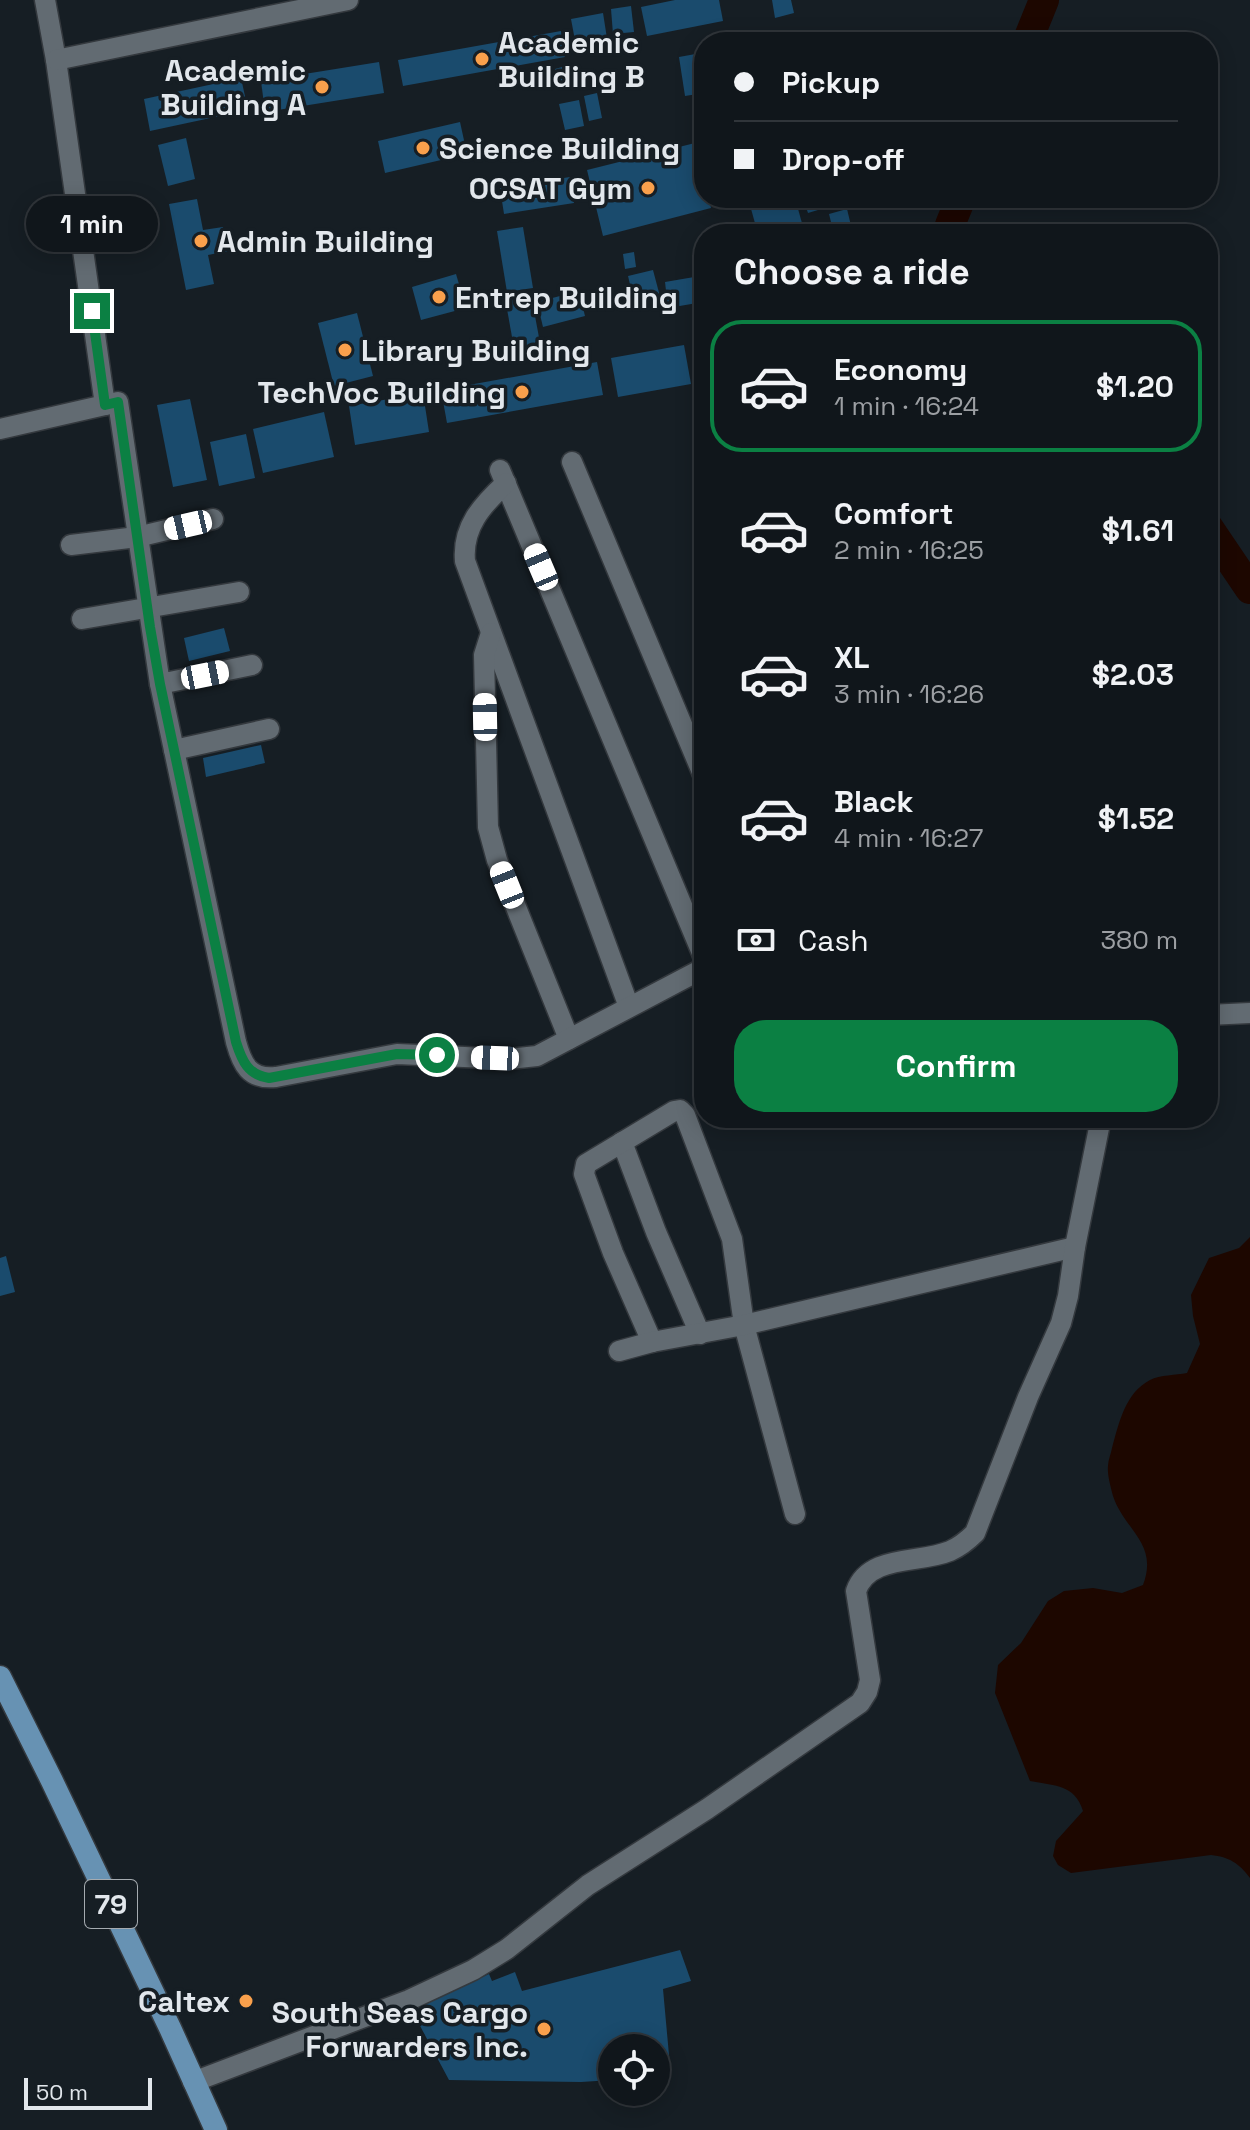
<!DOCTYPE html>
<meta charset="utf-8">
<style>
:root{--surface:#10161b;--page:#191f24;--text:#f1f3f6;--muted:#9c9fa3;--line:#30353a;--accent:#0b8043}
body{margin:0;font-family:"Space Grotesk",sans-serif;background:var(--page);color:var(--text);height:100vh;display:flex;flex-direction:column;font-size:30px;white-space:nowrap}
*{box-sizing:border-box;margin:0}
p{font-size:26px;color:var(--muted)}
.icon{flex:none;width:44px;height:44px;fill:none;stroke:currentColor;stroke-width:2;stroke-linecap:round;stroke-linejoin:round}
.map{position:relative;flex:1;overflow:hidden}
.drawer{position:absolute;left:694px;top:224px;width:524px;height:904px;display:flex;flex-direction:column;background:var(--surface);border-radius:32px;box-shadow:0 4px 20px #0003,0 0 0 2px var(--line)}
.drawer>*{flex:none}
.banner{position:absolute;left:694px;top:32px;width:524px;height:176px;border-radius:32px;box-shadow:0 4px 20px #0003,0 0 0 2px var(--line);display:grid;align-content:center;height:176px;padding:0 40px;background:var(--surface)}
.fabs{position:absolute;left:598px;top:2034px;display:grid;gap:16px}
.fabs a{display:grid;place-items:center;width:72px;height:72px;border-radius:50%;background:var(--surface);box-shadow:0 4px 20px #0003,0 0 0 2px var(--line);font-size:40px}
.scale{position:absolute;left:24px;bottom:20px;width:128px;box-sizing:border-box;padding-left:8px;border:4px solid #e2e7ec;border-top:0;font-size:22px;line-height:28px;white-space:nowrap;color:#e2e7ec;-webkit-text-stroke:6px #161e24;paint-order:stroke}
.end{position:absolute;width:36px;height:36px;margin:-18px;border:10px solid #0b8043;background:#fff;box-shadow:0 0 0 4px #fff}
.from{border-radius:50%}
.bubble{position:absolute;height:56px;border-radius:28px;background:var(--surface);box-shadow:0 4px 20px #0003,0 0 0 2px var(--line);font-size:26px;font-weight:600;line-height:56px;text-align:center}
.car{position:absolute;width:24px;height:48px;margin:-24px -12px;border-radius:10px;box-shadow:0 0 6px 2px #0007;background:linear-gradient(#fff 24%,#345 0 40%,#fff 0 76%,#345 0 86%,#fff 0)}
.banner b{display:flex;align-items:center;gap:28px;height:76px;font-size:30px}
.banner b+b{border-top:2px solid var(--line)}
.banner i{width:20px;height:20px;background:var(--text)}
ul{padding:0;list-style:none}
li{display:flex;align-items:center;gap:24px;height:132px;margin:0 16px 12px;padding:0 24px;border:4px solid transparent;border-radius:32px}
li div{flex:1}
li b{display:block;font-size:30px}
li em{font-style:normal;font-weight:600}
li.active{border-color:var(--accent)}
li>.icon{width:72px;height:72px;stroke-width:1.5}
h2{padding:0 40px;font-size:36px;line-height:96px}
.pay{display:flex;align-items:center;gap:20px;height:88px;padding:0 40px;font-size:30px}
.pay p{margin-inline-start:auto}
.action{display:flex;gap:16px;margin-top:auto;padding:16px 40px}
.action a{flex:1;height:92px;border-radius:32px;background:var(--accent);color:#fff;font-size:32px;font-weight:600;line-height:92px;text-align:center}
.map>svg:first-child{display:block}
.water{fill:#1d0700}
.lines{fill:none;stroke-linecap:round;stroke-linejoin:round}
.river{stroke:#1d0700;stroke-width:30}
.building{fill:#1a4b6d}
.minor-casing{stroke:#34393e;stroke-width:23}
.primary-casing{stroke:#34393e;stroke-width:25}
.minor{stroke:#626b72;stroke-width:20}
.primary{stroke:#6792b3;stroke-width:22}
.route{stroke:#0b8043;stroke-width:10}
.poi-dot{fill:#f9a04c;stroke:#161e24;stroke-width:3}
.labels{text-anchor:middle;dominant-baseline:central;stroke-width:7;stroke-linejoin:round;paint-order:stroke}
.shield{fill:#161e24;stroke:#a5abb0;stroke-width:2}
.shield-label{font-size:28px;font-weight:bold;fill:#e2e7ec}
.poi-label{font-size:30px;font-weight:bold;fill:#e2e7ec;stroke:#161e24;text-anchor:start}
</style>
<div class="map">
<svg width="1250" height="2130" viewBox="0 0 1250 2130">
<rect width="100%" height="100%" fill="#161e24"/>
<path class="water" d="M1250,1237V1878C1239,1863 1229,1857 1211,1855L1071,1873L1058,1865L1053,1856L1056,1841L1083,1811C1075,1784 1054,1786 1030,1781L995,1693L998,1665L1021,1643L1048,1601L1064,1591L1093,1588L1122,1593L1143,1585C1159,1543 1124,1530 1113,1496C1111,1488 1107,1475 1108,1466C1108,1460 1111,1454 1112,1448C1119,1423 1125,1393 1150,1380C1160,1375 1176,1375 1187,1373L1200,1344L1193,1316L1191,1295L1209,1258L1239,1248Z"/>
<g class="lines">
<g class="river">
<path d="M1027,42L1044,0"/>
<path d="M953,234L950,225L961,198"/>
<path d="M1208,527L1250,589"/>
</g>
</g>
<g class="building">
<path d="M675,0H719L723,21L647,36L641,7Z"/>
<path d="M772,0H791L794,13L775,18Z"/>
<path d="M631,6L634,32L613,34L611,9Z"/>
<path d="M603,13L608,45L577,51L571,19Z"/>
<path d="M561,31L565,57L403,86L398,60Z"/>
<path d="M701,53L704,74V93L685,96L679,57Z"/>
<path d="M379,62L384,93L265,112L261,81Z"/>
<path d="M569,65L573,81L559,85L555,69Z"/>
<path d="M241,78L248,110L150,131L144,99Z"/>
<path d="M597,93L602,118L589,121L584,96Z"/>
<path d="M579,100L584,126L565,130L559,104Z"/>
<path d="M460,122L467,154L385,173L378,141Z"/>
<path d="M186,138L195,179L168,186L158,145Z"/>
<path d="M695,143L704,179V198H709L711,208L603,236L587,170Z"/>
<path d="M570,177L574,203L504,214L500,188Z"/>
<path d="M748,198H795L805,234H758Z"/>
<path d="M803,198H825L828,207L808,213Z"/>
<path d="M197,199L203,230L223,227L228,251L208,255L214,284L186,290L169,204Z"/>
<path d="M847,209L853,234H834L829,214Z"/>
<path d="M523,227L533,288L507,292L497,231Z"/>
<path d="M634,252L636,267L625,269L623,254Z"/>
<path d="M653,270L662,304L636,310L628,276Z"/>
<path d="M456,274L466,308L421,320L412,287Z"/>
<path d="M700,276L703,302L668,308L665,282Z"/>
<path d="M579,291L585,316L543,327L537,302Z"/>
<path d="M531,294L540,343L514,348L505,298Z"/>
<path d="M357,313L373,376L334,386L318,323Z"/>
<path d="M684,345L691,384L618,397L611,358Z"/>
<path d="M597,362L603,395L447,423L441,390Z"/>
<path d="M423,393L429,432L355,445L349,406Z"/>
<path d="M190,399L207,480L173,487L157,405Z"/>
<path d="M324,412L334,457L263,473L253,429Z"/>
<path d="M246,434L255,478L219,486L210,442Z"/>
<path d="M224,628L230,651L189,661L184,638Z"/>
<path d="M261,745L265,763L206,777L203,758Z"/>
<path d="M6,1256L15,1292L0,1296V1258Z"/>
<path d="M680,1950L691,1981L663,1989L670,2066L656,2071V2048H612V2080L581,2082L449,2080L411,2009L489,1974L492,1981L515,1972L522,1991Z"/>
</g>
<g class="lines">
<defs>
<g id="minor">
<path d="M45,0L56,60L105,405"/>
<path d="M56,60L348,0"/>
<path d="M0,429L118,402L160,684L252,665"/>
<path d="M572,462L704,777"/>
<path d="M500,470L704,958"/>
<path d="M506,483C482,505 462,527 465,561L629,1007"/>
<path d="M71,545L137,537L213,519"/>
<path d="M82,619L239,592"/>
<path d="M491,633L484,655L488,827L497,860L569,1039"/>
<path d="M160,684L236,1042C242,1064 249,1080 276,1077L397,1054L509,1059L537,1056L704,968"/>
<path d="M174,750L269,729"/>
<path d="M1208,1015L1250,1013"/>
<path d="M622,1142L656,1232L700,1334"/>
<path d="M652,1342L613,1253L584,1174L586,1164L674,1111L680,1110L685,1115L732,1239L744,1325L795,1514"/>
<path d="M619,1351L652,1342L744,1325L1075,1247"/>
<path d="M193,2082L409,2000L473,1970L507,1949L588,1885L707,1809L860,1703L867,1692L870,1680L856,1591C869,1554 919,1564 950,1551C959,1547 968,1540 975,1533L1028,1397L1061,1323L1068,1296L1075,1247L1101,1118"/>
</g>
<path id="primary" d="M0,1677L52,1781L170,2028L216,2130"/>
</defs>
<use href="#minor" class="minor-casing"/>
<use href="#primary" class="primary-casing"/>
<use href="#minor" class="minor"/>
<use href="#primary" class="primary"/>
</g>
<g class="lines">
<path class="route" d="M92,311L105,405L118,402L150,627L160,684L236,1042C242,1061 248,1075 269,1078L397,1054L437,1055"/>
</g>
<g class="poi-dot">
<circle cx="482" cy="59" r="8"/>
<circle cx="322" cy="87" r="8"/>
<circle cx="423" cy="148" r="8"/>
<circle cx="648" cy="188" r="8"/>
<circle cx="201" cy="241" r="8"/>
<circle cx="439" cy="297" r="8"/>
<circle cx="345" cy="350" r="8"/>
<circle cx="522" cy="392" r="8"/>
<circle cx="246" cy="2001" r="8"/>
<circle cx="544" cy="2029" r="8"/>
</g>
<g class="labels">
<rect class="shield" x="85" y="1880" width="52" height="48" rx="6"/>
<g class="shield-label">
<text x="111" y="1904">79</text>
</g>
<g class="poi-label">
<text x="498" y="42">Academic<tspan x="498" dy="34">Building B</tspan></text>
<text x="306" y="70" text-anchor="end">Academic<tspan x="306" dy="34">Building A</tspan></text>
<text x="439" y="148">Science Building</text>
<text x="632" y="188" text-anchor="end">OCSAT Gym</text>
<text x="217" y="241">Admin Building</text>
<text x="455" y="297">Entrep Building</text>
<text x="361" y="350">Library Building</text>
<text x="506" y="392" text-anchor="end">TechVoc Building</text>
<text x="230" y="2001" text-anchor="end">Caltex</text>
<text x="528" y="2012" text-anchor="end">South Seas Cargo<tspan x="528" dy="34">Forwarders Inc.</tspan></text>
</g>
</g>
</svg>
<div class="fabs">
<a><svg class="icon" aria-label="locate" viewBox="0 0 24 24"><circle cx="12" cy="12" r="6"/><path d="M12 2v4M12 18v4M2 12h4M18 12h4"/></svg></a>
</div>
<div class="scale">50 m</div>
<i class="end from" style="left:437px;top:1055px"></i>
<i class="end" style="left:92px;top:311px"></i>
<div class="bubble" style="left:26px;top:196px;width:132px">1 min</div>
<i class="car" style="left:188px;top:525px;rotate:257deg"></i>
<i class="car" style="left:541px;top:567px;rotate:337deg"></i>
<i class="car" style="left:205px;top:675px;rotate:79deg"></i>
<i class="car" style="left:485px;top:717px;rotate:359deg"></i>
<i class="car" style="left:507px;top:885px;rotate:338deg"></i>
<i class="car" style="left:495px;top:1058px;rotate:272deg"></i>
<div class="banner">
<b><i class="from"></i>Pickup</b>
<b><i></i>Drop-off</b>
</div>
<section class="drawer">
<h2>Choose a ride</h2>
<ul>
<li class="active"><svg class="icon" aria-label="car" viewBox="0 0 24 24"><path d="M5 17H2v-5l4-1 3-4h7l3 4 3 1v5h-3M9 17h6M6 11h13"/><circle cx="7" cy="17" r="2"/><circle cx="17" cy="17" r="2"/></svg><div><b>Economy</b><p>1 min · 16:24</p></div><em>$1.20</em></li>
<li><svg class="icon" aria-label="car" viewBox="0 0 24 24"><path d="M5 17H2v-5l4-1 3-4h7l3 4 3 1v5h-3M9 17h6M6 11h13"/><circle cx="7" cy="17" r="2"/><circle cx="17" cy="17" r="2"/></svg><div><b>Comfort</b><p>2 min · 16:25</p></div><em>$1.61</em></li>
<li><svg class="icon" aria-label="car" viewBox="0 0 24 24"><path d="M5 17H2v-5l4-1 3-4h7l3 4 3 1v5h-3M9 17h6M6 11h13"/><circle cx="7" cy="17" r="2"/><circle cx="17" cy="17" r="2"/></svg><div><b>XL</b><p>3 min · 16:26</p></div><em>$2.03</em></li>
<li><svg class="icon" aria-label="car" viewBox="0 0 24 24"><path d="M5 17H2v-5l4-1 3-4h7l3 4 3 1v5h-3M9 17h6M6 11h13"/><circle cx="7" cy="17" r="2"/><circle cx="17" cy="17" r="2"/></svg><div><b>Black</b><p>4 min · 16:27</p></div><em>$1.52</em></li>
</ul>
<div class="pay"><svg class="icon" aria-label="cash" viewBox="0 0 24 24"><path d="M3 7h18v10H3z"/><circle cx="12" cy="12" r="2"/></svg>Cash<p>380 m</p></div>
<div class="action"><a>Confirm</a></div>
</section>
</div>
